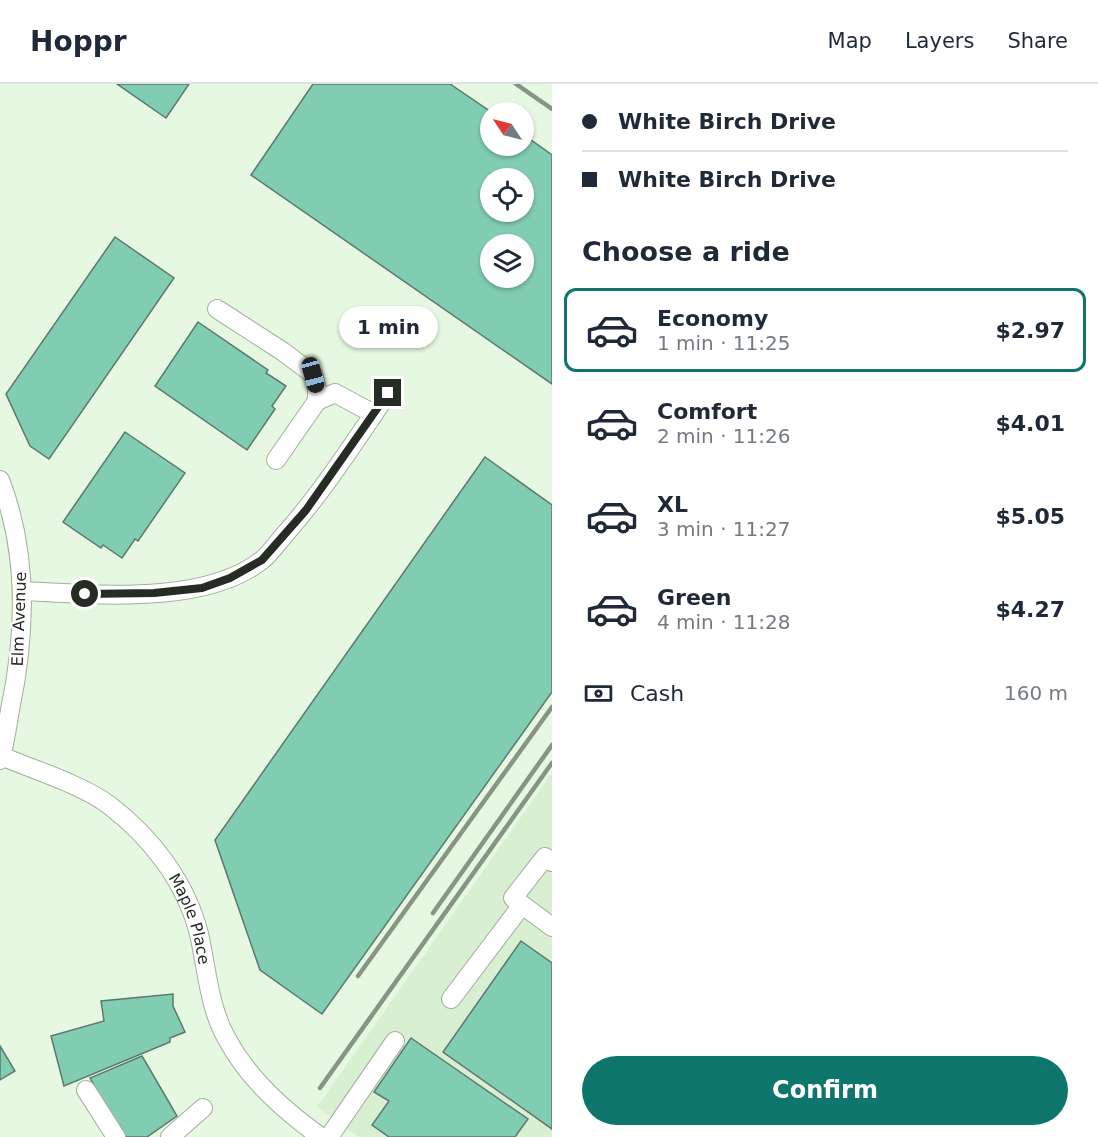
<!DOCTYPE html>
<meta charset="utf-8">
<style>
:root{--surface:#fff;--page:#f2f2f3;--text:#1f2937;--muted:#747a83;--line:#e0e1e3;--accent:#0f766e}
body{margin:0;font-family:"DejaVu Sans",sans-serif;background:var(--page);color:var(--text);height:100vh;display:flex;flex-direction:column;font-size:22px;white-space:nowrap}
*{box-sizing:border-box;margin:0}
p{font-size:20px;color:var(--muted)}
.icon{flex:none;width:33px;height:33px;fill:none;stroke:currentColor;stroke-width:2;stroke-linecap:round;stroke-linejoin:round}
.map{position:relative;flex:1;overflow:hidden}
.drawer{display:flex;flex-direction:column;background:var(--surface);width:546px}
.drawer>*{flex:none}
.guide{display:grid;align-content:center;height:132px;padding:0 30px;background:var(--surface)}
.needle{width:39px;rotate:305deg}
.fabs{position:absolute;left:480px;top:18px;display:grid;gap:12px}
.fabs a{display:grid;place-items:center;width:54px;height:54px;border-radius:50%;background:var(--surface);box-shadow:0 2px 4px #0004;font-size:30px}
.end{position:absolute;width:27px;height:27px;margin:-14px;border:8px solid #252c23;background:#fff;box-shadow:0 0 0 3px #fff}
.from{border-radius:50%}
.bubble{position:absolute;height:42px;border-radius:21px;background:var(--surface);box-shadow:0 2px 4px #0004;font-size:20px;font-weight:700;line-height:42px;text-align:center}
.car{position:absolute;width:18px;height:36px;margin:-18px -9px;border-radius:8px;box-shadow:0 0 4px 2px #0007;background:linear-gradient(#222 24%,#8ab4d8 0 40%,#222 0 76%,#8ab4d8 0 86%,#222 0)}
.guide b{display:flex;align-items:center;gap:21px;height:57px;font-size:22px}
.guide b+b{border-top:2px solid var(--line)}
.guide i{width:15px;height:15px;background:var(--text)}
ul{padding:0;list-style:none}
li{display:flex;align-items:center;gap:18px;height:84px;margin:0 12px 9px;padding:0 18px;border:3px solid transparent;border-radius:12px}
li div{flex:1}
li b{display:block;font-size:22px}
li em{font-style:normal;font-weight:700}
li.on{border-color:var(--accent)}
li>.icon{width:54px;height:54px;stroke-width:1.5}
h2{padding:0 30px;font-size:27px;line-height:72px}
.pay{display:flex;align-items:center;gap:15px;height:66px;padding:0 30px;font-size:22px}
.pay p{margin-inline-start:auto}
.cta{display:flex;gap:12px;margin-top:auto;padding:12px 30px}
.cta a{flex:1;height:69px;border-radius:36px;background:var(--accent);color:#fff;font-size:24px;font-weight:700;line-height:69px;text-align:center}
header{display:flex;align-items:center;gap:36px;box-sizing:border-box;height:84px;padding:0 30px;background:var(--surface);border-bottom:2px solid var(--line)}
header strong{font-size:28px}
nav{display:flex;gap:33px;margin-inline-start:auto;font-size:21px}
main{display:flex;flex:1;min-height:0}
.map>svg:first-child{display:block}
.built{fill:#d8efd2}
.building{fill:#81cdb2;stroke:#5d786e;stroke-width:1.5;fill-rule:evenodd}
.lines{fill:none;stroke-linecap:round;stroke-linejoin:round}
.minor-casing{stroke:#a0b19b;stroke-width:20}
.minor{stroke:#fff;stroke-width:18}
.rail{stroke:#889585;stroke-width:4.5}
.route{stroke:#252c23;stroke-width:8}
.labels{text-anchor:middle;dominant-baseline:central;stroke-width:4.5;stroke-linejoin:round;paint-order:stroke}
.street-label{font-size:16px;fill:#252c23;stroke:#fff}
</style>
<header>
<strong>Hoppr</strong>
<nav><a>Map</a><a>Layers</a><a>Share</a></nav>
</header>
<main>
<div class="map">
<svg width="552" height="1053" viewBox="0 0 552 1053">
<rect width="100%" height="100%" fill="#e6f8e1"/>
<path class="built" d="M552,689V1053H359L317,1023Z"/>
<g class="building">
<path d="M117,0H189L166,34Z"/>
<path d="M313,0H450L491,28L490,62H524V51L552,71V300L251,91ZM490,94H524V128H490ZM490,160H524V194H490Z"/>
<path d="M115,153L174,194L49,375L30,362L6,310Z"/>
<path d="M198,238L268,286L266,289L286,302L272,322L275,325L247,366L155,302Z"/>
<path d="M125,348L185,389L138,457L135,455L122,474L103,461L101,464L63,438Z"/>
<path d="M485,373L552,421V608L322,930L260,886L215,756Z"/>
<path d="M521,857L552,879V1045L443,968Z"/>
<path d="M173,910V922L185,948L170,954V958L64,1002L51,952L104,937L101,917Z"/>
<path d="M411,954L528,1035L515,1053H389L372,1041L389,1017L374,1008Z"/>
<path d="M0,962L15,987L0,996Z"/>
<path d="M142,972L177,1032L147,1053H123L90,994Z"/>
</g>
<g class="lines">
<defs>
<g id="minor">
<path d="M217,225L282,267L313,290L317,305V317"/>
<path d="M276,376L317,317L335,309L374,330"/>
<path d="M0,396C29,470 26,550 10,626C7,643 5,660 0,676"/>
<path d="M22,507C93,510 204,522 262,476C271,469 278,458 286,449C324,406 355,357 388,309"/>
<path id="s1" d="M1,672C32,685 83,701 109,721C151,753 186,798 199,850C207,885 209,924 227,955C249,996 284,1027 321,1053"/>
<path d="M552,778L545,773L513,814L552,843"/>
<path d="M451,915L522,821"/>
<path d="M86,1006L116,1053"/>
<path d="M170,1053L203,1024"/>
<path d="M329,1053L395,957"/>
</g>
</defs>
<use href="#minor" class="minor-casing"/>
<use href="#minor" class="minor"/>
<g class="rail">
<path d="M516,0L552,25"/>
<path d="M433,829L552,661"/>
<path d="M358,892L552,623"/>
<path d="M320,1004L552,679"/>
</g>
</g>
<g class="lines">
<path class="route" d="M85,510L154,509L202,504L230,494L262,476L306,426L388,309"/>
</g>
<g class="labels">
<g class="street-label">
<text transform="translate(19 535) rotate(-88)">Elm Avenue</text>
<text stroke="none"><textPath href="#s1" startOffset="262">Maple Place</textPath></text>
</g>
</g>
</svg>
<div class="fabs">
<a><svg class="needle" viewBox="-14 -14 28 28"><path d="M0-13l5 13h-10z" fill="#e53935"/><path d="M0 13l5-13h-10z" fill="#747a83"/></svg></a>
<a><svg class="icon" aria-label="locate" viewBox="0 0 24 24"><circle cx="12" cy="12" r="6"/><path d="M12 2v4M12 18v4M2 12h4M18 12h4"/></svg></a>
<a><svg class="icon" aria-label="layers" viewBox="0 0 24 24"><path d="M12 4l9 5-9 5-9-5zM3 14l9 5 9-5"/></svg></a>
</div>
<i class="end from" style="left:85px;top:510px"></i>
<i class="end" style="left:388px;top:309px"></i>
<div class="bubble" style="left:339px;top:222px;width:99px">1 min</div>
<i class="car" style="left:313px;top:291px;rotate:165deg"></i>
</div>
<section class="drawer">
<div class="guide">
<b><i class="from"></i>White Birch Drive</b>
<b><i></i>White Birch Drive</b>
</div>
<h2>Choose a ride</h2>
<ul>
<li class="on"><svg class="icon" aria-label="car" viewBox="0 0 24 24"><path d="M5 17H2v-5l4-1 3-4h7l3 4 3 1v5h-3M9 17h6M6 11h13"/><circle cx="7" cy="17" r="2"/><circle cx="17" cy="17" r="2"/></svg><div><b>Economy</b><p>1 min · 11:25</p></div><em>$2.97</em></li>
<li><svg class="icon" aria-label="car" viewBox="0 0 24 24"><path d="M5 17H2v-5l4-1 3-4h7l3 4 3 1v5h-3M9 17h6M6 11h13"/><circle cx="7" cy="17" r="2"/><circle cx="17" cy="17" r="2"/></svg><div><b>Comfort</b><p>2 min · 11:26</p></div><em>$4.01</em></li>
<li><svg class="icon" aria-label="car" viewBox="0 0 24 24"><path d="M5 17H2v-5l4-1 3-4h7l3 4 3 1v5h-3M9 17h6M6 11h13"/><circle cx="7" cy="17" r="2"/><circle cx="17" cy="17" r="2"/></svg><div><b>XL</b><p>3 min · 11:27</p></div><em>$5.05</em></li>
<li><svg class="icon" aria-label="car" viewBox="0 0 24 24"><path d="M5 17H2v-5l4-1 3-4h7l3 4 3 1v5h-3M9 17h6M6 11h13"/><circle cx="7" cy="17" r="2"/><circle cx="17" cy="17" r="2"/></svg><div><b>Green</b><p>4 min · 11:28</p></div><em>$4.27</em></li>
</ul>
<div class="pay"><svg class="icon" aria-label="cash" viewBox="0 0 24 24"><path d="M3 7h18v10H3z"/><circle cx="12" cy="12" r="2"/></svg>Cash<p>160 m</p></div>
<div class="cta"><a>Confirm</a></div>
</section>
</main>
